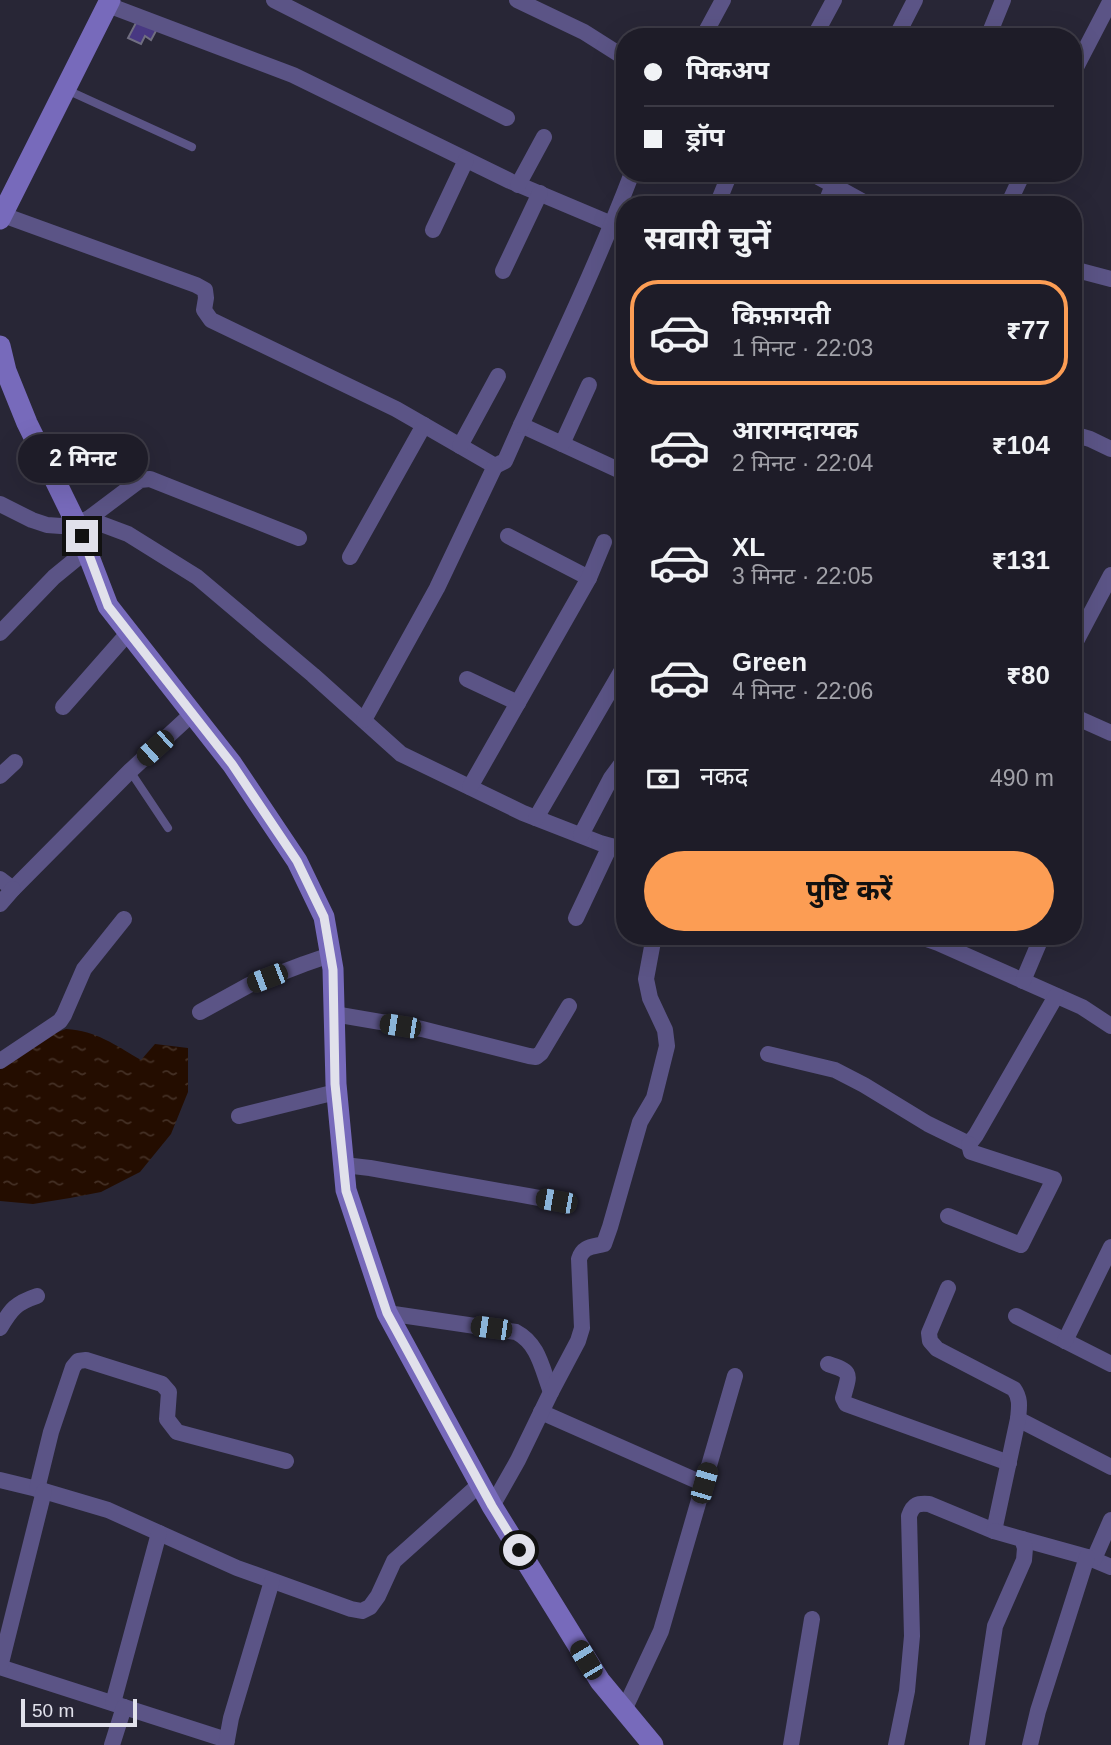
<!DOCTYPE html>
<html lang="hi">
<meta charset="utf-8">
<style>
:root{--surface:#1e1c28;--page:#2b2934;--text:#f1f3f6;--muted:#a1a1a8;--line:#3c3a45;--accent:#fc9d54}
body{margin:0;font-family:Arial,"Noto Sans Devanagari",sans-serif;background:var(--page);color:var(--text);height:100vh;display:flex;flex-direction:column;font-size:26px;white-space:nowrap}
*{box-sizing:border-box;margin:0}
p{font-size:23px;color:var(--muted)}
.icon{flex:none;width:38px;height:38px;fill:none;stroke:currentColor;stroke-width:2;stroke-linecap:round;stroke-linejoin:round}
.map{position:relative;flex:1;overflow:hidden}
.sheet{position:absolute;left:616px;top:196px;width:466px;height:749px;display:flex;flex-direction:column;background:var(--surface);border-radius:28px;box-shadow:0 7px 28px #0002,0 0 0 2px var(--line)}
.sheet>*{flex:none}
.guide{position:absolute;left:616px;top:28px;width:466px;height:154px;border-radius:28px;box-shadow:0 7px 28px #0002,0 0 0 2px var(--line);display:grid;align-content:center;height:154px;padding:0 28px;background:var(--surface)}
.scale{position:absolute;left:21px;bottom:18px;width:116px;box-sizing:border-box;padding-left:7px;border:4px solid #e1e1eb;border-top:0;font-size:19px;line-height:24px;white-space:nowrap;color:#e1e1eb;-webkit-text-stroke:5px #282636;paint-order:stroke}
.end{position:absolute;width:32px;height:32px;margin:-16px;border:9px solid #e1e1eb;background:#111;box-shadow:0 0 0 4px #111}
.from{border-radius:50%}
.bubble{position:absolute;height:49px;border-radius:24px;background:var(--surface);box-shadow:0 7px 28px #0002,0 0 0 2px var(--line);font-size:23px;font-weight:700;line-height:49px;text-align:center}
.car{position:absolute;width:21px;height:42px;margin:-21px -10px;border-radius:9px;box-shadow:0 0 5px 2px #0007;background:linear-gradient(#222 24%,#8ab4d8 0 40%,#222 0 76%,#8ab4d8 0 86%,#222 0)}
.guide b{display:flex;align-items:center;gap:24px;height:66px;font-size:26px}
.guide b+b{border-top:2px solid var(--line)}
.guide i{width:18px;height:18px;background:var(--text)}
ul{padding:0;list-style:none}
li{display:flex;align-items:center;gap:21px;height:105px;margin:0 14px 10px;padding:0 14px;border:4px solid transparent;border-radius:28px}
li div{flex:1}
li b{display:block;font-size:26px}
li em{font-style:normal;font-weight:700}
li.selected{border-color:var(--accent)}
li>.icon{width:63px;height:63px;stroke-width:1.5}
h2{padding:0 28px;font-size:32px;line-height:84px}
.pay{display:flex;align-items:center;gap:18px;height:77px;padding:0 28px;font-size:26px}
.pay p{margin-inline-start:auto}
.cta{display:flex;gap:14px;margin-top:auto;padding:14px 28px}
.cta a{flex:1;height:80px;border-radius:42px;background:var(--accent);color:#111;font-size:28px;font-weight:700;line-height:80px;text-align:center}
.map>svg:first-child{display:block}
.water{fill:url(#water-ripples)}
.building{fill:#483882;stroke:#706e81;stroke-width:2}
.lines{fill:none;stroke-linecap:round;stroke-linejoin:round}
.lane{stroke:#5b5486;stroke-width:8}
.street{stroke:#5b5486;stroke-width:16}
.secondary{stroke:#776abb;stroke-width:21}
.route{stroke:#e1e1eb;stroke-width:9}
</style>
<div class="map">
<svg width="1111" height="1745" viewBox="0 0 1111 1745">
<defs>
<pattern id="water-ripples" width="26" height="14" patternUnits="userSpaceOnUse" patternTransform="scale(1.75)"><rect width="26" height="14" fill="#240d00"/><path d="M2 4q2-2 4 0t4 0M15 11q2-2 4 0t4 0" fill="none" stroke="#443025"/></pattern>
</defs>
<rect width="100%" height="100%" fill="#282636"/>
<path class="water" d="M66,1029C97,1031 115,1045 141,1060L155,1044L188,1048V1092L171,1134L140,1172L101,1192L70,1198L33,1204L0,1201V1062L37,1040Z"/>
<path class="building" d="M138,19L157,29L151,40L145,36L141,44L128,38Z"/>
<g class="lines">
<g class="lane">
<path d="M67,90L192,147"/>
<path d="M130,771L168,828"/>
</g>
<g class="street">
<path d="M274,0L507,118"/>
<path d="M517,0L584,32L625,58"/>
<path d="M108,5L293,75L510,181L612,224"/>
<path d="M703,37L723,0"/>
<path d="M814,37L834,0"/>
<path d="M896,37L915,0"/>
<path d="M988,37L1003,0"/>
<path d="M1073,73L1111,0"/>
<path d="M811,173L869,205"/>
<path d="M518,185L544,137"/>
<path d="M717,205L730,173"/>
<path d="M825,205L833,185"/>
<path d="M1008,205L1023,173"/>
<path d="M3,215L196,285L205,290L206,298L204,310L211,320L396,409L495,466L505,461L521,425L625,473"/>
<path d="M433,230L466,160"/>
<path d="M1073,269L1111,279"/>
<path d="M503,271L540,193"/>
<path d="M521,425C560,342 599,259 632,173"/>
<path d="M1073,434L1090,439L1111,449"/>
<path d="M562,444L589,385"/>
<path d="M460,446L498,376"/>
<path d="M0,504L32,520L47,525L61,526L88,519L128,534L197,577L313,675L401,754L523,813L600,843L625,850"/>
<path d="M88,519L140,480L150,479L299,538"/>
<path d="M508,536L589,578"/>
<path d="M350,557L424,425"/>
<path d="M0,633L54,577L87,550"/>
<path d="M1073,647L1111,575"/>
<path d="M467,679L518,703"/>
<path d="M63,707L129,632"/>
<path d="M1073,716L1111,733"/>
<path d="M364,720L437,588L495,466"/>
<path d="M0,776L15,762"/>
<path d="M470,787L589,578L604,542"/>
<path d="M536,818L625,665"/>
<path d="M581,835L611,778L625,759"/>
<path d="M0,879L13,889L130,771L193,713"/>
<path d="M0,904L13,889"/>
<path d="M576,918L610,846"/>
<path d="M918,936L938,943L1082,1007L1111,1026"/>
<path d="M1023,981L1042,936"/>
<path d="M200,1012L249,985L304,964L330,955"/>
<path d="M334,1014L422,1029L529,1056L536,1057L541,1053L569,1006"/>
<path d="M768,1054L835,1070L864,1085L928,1124L969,1144L976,1135L1056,996"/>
<path d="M0,1061L60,1021L64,1015L84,969L124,919"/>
<path d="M239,1116L336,1092"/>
<path d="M344,1165L370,1168L556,1201"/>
<path d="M948,1216L1021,1245L1054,1179L971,1152L969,1144"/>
<path d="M387,1313L516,1332C539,1344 542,1369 551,1392"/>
<path d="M1016,1316L1111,1364"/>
<path d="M0,1328C11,1309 16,1303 37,1296"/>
<path d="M1065,1341L1111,1247"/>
<path d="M828,1364C854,1372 849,1374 843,1398L846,1404L1009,1463"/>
<path d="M541,1412L704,1484"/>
<path d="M1018,1419L1111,1467"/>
<path d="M0,1480L37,1489L108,1510L237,1568L351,1609L362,1611L370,1607L378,1596L394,1561L480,1484"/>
<path d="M37,1489L51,1432L73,1367L78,1361L86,1360L162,1384L169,1392L167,1419L177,1432L286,1461"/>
<path d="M492,1506L518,1460L551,1392L578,1341L582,1328L579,1259C583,1246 592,1247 604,1244L610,1227L640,1122L654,1098L667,1046L665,1030L650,998L646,979L654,936"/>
<path d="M1022,1539L1087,1557L1111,1567"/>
<path d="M1094,1559L1111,1520"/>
<path d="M0,1667L227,1740"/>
<path d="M0,1667L44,1491"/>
<path d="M113,1703L159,1533"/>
<path d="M624,1710L661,1631L735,1376"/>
<path d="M112,1745L124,1707"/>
<path d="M226,1745L231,1718L272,1581"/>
<path d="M791,1745L812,1619"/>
<path d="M896,1745L907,1691L912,1636L909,1516C913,1504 918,1503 929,1504L994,1531L1018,1419C1019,1408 1021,1399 1014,1389L937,1349L930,1341L929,1333L948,1288"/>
<path d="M977,1745L995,1626L1024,1560L1025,1548L1022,1539L994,1531"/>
<path d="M1030,1745L1038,1711L1087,1557"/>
</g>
<g class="secondary">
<path d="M0,219L110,0"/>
<path d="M0,346L6,371L27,423L76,523L108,606L232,764L297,861L324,917L333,969L336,1084L346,1190L387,1313L492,1506L600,1681L653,1745"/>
</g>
</g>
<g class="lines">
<path class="route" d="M82,536L108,606L232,764L297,861L324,917L333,970L335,1084L346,1191L387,1313L492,1506L519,1550"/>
</g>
</svg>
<div class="scale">50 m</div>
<i class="end from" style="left:519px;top:1550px"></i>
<i class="end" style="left:82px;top:536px"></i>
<div class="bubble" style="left:18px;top:434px;width:130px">2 मिनट</div>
<i class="car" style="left:155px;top:748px;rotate:228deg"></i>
<i class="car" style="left:267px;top:978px;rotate:249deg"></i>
<i class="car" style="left:400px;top:1026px;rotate:279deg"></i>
<i class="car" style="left:556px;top:1201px;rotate:280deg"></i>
<i class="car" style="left:491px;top:1328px;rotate:278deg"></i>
<i class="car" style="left:704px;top:1483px;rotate:16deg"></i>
<i class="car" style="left:586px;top:1660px;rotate:329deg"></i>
<div class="guide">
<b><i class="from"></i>पिकअप</b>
<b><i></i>ड्रॉप</b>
</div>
<section class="sheet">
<h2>सवारी चुनें</h2>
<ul>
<li class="selected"><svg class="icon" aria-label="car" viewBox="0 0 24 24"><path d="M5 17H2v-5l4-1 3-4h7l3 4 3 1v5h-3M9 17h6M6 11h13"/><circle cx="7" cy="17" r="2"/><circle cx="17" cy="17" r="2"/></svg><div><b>किफ़ायती</b><p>1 मिनट · 22:03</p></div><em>₹77</em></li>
<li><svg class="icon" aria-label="car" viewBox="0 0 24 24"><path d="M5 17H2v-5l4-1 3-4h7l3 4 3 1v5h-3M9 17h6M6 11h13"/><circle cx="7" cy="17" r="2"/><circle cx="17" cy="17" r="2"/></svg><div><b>आरामदायक</b><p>2 मिनट · 22:04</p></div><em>₹104</em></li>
<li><svg class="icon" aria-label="car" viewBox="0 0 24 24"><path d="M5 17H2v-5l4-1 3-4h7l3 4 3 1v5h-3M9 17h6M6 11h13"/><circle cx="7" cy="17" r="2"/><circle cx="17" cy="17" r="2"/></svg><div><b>XL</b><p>3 मिनट · 22:05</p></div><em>₹131</em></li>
<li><svg class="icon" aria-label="car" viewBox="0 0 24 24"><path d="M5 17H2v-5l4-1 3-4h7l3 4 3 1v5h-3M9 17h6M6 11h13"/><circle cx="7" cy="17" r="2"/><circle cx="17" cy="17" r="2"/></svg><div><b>Green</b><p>4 मिनट · 22:06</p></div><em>₹80</em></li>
</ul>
<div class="pay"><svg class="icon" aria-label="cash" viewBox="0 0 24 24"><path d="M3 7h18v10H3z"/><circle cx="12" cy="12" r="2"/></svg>नकद<p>490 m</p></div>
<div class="cta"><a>पुष्टि करें</a></div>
</section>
</div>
